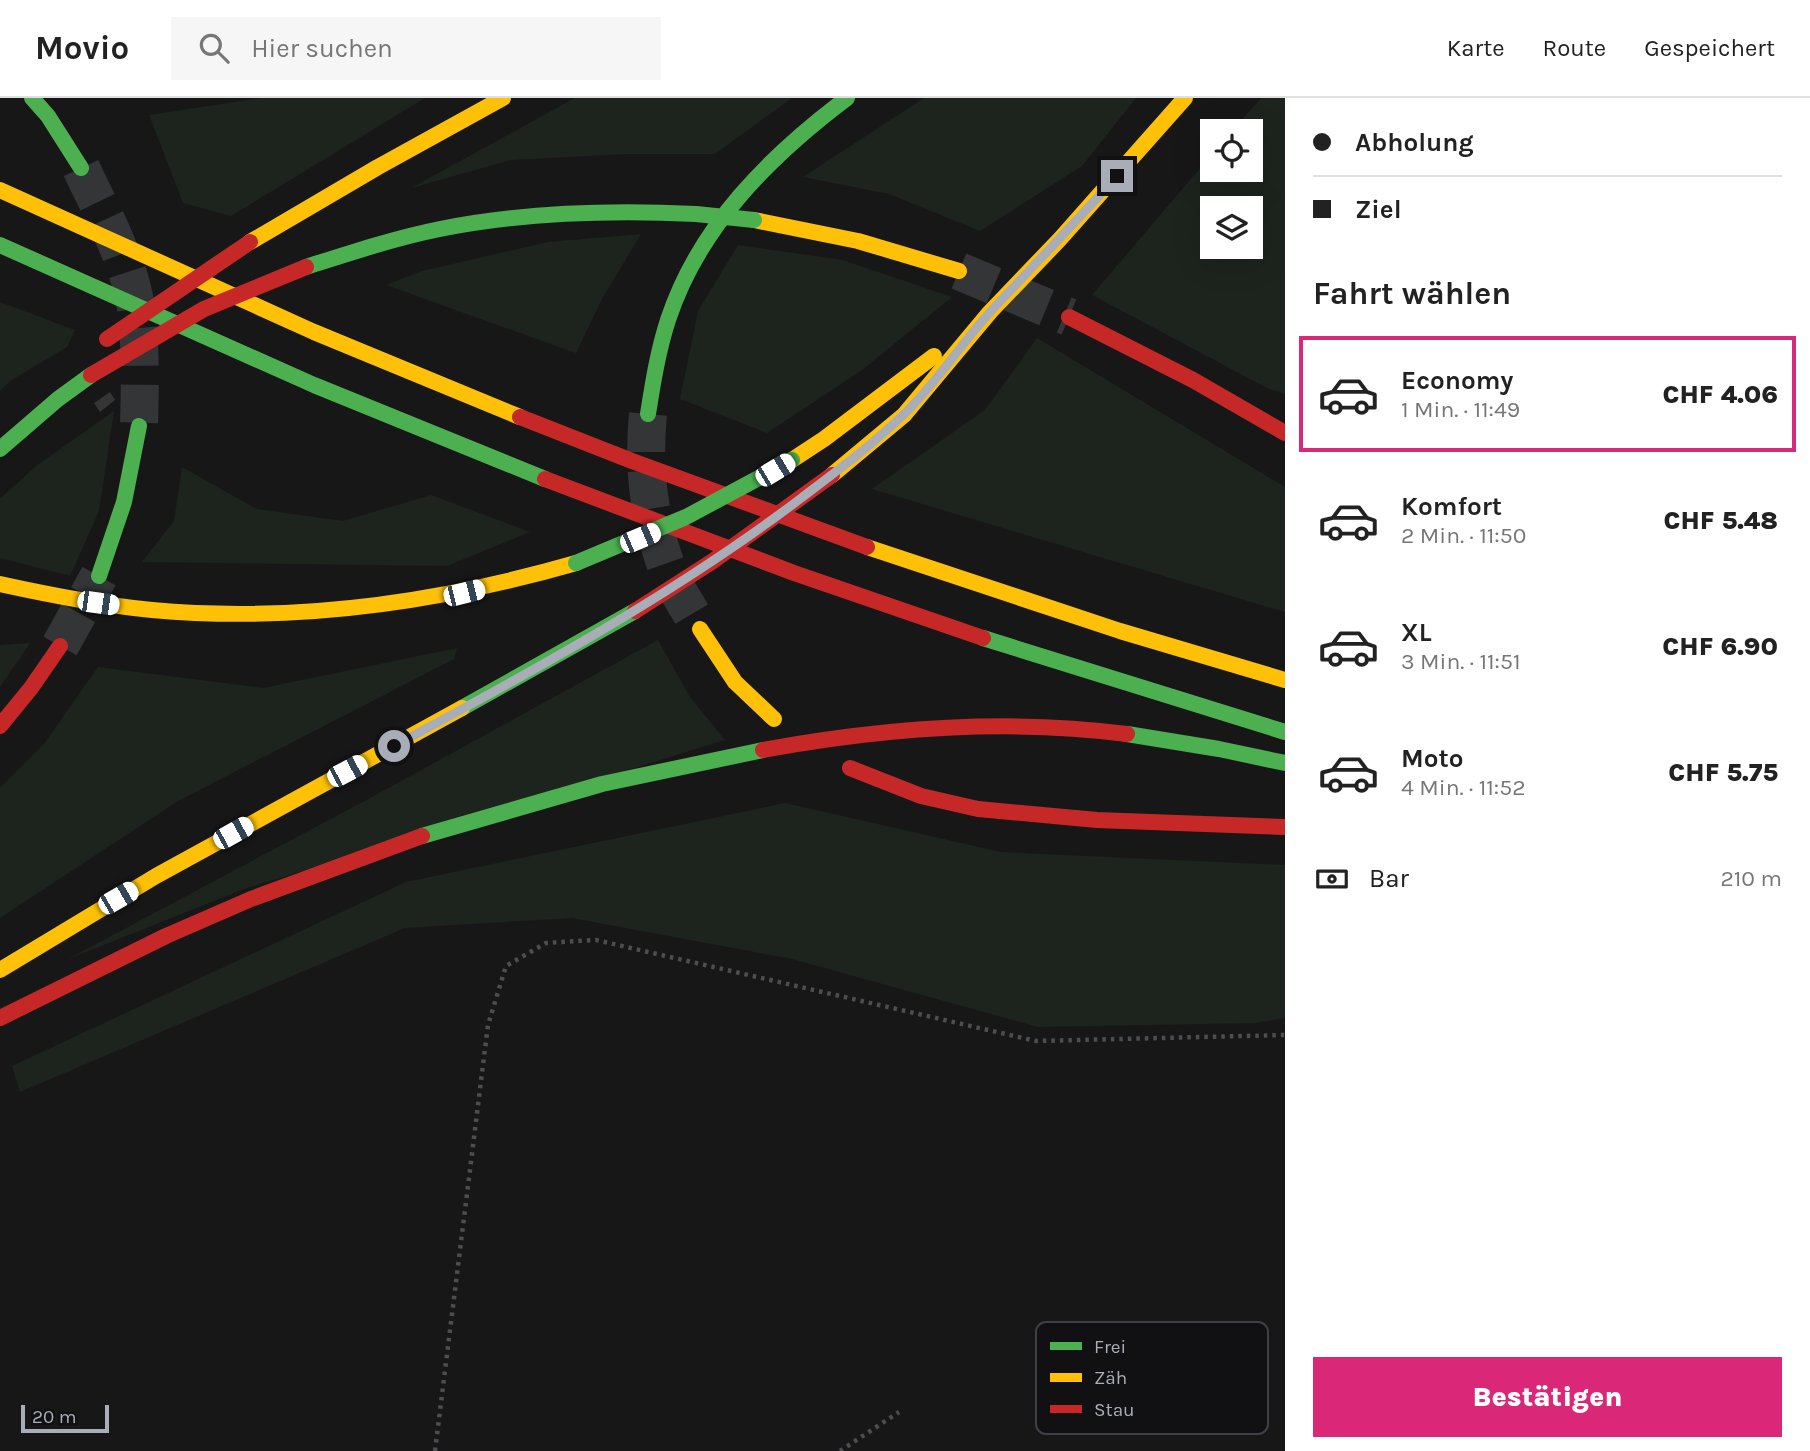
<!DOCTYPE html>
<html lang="de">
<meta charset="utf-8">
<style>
:root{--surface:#fff;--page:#f6f6f6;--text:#222;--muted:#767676;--line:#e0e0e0;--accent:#db2777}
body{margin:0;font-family:Karla,sans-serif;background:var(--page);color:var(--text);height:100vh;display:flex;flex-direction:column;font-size:26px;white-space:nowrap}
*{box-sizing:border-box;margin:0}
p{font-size:23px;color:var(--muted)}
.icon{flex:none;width:38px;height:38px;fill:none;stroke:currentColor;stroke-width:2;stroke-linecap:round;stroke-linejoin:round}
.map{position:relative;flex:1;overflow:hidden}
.sheet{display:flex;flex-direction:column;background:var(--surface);width:525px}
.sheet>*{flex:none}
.hud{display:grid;align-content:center;height:154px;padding:0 28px;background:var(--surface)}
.buttons{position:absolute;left:1200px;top:21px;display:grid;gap:14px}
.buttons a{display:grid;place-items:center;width:63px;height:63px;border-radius:0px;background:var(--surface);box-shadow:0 7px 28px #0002;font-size:35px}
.scale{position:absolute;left:21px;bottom:18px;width:88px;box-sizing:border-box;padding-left:7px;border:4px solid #a8adb8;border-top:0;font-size:19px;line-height:24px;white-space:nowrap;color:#a8adb8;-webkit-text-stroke:5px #111113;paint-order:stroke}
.end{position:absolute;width:32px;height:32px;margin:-16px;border:9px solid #a8adb8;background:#111;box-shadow:0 0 0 4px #111}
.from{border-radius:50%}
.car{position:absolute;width:21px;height:42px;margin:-21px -10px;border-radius:9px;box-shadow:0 0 5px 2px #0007;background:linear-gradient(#fff 24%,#345 0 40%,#fff 0 76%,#345 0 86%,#fff 0)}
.hud b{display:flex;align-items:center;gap:24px;height:66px;font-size:26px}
.hud b+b{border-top:2px solid var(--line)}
.hud i{width:18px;height:18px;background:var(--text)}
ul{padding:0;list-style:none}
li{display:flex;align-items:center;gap:21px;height:116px;margin:0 14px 10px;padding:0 14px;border:4px solid transparent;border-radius:0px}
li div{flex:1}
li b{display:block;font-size:26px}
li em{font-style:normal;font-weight:800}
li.current{border-color:var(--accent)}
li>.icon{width:63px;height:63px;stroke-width:1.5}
h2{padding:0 28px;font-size:32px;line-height:84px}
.pay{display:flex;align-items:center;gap:18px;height:77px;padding:0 28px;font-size:26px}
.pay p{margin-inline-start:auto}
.cta{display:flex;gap:14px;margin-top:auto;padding:14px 28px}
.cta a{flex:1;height:80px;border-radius:0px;background:var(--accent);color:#fff;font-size:28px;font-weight:800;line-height:80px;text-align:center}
header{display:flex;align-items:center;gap:42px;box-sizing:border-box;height:98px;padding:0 35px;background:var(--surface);border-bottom:2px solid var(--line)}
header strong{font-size:33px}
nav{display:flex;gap:38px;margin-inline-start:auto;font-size:24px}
.search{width:490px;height:63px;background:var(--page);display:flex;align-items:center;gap:18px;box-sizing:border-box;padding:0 24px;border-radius:0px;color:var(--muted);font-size:26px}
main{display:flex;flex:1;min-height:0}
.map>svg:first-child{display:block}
.green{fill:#1d241e;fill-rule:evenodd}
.building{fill:#353536}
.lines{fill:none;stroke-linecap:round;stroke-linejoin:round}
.highway-tunnel{stroke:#343537;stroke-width:38;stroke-dasharray:38 19;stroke-linecap:butt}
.path{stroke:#4d4e52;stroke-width:4.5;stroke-dasharray:3.5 5;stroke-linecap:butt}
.fast{stroke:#4caf50;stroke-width:16}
.slow{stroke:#ffc107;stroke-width:16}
.jam{stroke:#c62828;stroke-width:16}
.fast-bridge{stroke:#4caf50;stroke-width:16}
.jam-bridge{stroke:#c62828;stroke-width:16}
.route{stroke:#a8adb8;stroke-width:9}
.key{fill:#111113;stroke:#3e4045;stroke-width:2}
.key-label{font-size:19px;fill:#a8adb8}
</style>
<header>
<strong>Movio</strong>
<div class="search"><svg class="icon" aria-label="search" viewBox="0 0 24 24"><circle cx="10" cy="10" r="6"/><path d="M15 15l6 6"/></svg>Hier suchen</div>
<nav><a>Karte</a><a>Route</a><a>Gespeichert</a></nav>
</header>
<main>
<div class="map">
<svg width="1285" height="1353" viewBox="0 0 1285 1353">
<rect width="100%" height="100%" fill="#171717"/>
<g class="green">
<path d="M261,0H425L231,118L183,105L149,17Z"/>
<path d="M575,0H792L715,56H627L511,62L411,90Z"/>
<path d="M924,0H1136L1082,68L980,133L889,96L803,79Z"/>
<path d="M1261,0H1285V296L1267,290L1092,197L1213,55V72H1251V33H1232ZM1213,110H1251V149H1213Z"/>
<path d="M641,136L602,201L576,255L386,187L422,173L548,144Z"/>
<path d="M738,147L843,162L952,199L862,272L767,335L680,301L698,213Z"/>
<path d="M0,204L75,232L67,249L10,283L0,293Z"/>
<path d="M1037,240L1285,389V514L872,391L985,312Z"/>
<path d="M114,313L99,413L70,478L0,460V401L36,368Z"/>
<path d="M182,369L257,411L343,423L431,397L530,434L447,468L142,464L174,423Z"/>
<path d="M658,542L690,599L725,642L244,791L66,862L372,699Z"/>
<path d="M30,545L0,589V547Z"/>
<path d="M457,550L454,561L178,703L0,820V690L44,646L98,569L263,590Z"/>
<path d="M785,705L1001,754L1285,767V920L1255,925L1038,929L792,861L572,820L405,830L20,994L12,968L406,784Z"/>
</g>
<path class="building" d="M110,294L115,302L100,314L94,305Z"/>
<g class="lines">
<g class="highway-tunnel">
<path d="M81,70C101,113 129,162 136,210C141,249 140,288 139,328"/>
<path d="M959,173L1069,219"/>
<path d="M648,316C643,367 648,416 665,465C673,488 689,510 700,531"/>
<path d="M60,548L99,478"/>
</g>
<g class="path">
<path d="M435,1353L488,927L506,868L546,845L596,842L1036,943L1285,937"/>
<path d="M840,1353L899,1314"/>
</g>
<g class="fast">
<path d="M32,0L48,18L81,70"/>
<path d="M0,147L314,287L545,381"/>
<path d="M306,169C350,155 395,140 440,131C524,114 611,112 696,116"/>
<path d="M648,316C653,284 658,253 668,222C699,128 770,58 847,0"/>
<path d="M0,351L58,301L91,277"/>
<path d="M99,478L124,404L139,328"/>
<path d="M983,540L1285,634"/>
<path d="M462,610L635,513"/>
<path d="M1127,636L1219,651L1285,665"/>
<path d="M422,738L602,686L763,652"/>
</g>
<g class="slow">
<path d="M0,92L314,234L520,319"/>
<path d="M754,122L858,143L959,173"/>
<path d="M250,144L378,69L503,0"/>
<path d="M792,362L824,341L934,258"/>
<path d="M832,377L904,317L990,214L1060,141L1185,0"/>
<path d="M867,449L1120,533L1285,582"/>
<path d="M0,486C50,497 101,507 152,512C296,525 437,505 576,465"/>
<path d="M700,531L735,584L774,621"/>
<path d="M0,872L156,778L462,610"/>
</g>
<g class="jam">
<path d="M1069,219L1193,282L1285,335"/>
<path d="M520,319L632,363L867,449"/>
<path d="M545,381L794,475L983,540"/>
<path d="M0,628L31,590L60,548"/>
<path d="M763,652C883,630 1005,620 1127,636"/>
<path d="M850,670L921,698L978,711L1097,722L1285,729"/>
<path d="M0,920L166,838L251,801L422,738"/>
</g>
<g class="fast-bridge">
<path d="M696,116L754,122"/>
<path d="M576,465L686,419L792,362"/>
</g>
<g class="jam-bridge">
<path d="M107,241L250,144"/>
<path d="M91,277L204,211L306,169"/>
<path d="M635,513L713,463L832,377"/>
</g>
</g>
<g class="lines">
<path class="route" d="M394,648C533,573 673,497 800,401C834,375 871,348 902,318C935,287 960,247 991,213C1033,168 1076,124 1117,78"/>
</g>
<rect x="1036" y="1224" width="232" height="112" rx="10" class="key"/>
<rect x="1050" y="1244" width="32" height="8" fill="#4caf50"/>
<rect x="1050" y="1275" width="32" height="9" fill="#ffc107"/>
<rect x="1050" y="1307" width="32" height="8" fill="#c62828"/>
<g class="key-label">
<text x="1094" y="1255">Frei</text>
<text x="1094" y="1286">Zäh</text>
<text x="1094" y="1318">Stau</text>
</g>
</svg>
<div class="buttons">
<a><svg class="icon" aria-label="locate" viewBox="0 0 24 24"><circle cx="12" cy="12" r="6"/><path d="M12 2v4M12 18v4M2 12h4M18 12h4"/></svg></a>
<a><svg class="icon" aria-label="layers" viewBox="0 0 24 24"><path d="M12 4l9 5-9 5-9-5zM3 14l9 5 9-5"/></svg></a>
</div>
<div class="scale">20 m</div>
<i class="end from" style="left:394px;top:648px"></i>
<i class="end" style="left:1117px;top:78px"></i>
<i class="car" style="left:775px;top:372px;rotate:59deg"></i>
<i class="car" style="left:640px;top:440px;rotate:67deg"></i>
<i class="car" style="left:464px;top:495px;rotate:76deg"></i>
<i class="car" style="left:98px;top:505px;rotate:98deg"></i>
<i class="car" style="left:347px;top:673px;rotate:62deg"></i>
<i class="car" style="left:233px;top:735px;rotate:61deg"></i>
<i class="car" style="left:118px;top:800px;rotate:60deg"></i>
</div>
<section class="sheet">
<div class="hud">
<b><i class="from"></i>Abholung</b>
<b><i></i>Ziel</b>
</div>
<h2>Fahrt wählen</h2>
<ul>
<li class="current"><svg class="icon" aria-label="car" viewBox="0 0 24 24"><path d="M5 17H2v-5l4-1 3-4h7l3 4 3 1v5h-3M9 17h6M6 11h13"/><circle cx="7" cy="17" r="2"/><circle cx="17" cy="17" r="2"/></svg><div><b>Economy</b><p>1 Min. · 11:49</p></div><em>CHF 4.06</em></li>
<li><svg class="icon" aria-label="car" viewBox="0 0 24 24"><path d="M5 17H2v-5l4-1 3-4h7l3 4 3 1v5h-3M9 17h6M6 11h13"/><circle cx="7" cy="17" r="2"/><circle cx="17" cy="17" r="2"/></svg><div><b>Komfort</b><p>2 Min. · 11:50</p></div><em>CHF 5.48</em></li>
<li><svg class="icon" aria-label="car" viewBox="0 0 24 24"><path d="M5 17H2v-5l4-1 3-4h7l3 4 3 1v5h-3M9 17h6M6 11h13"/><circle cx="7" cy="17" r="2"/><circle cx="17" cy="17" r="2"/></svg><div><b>XL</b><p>3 Min. · 11:51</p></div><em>CHF 6.90</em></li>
<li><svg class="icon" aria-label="car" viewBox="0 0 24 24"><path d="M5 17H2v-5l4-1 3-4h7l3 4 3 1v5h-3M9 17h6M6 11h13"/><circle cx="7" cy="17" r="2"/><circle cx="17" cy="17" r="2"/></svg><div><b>Moto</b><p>4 Min. · 11:52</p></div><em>CHF 5.75</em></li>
</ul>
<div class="pay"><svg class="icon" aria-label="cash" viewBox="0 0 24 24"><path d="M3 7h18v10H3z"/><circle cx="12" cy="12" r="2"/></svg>Bar<p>210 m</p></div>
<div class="cta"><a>Bestätigen</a></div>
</section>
</main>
